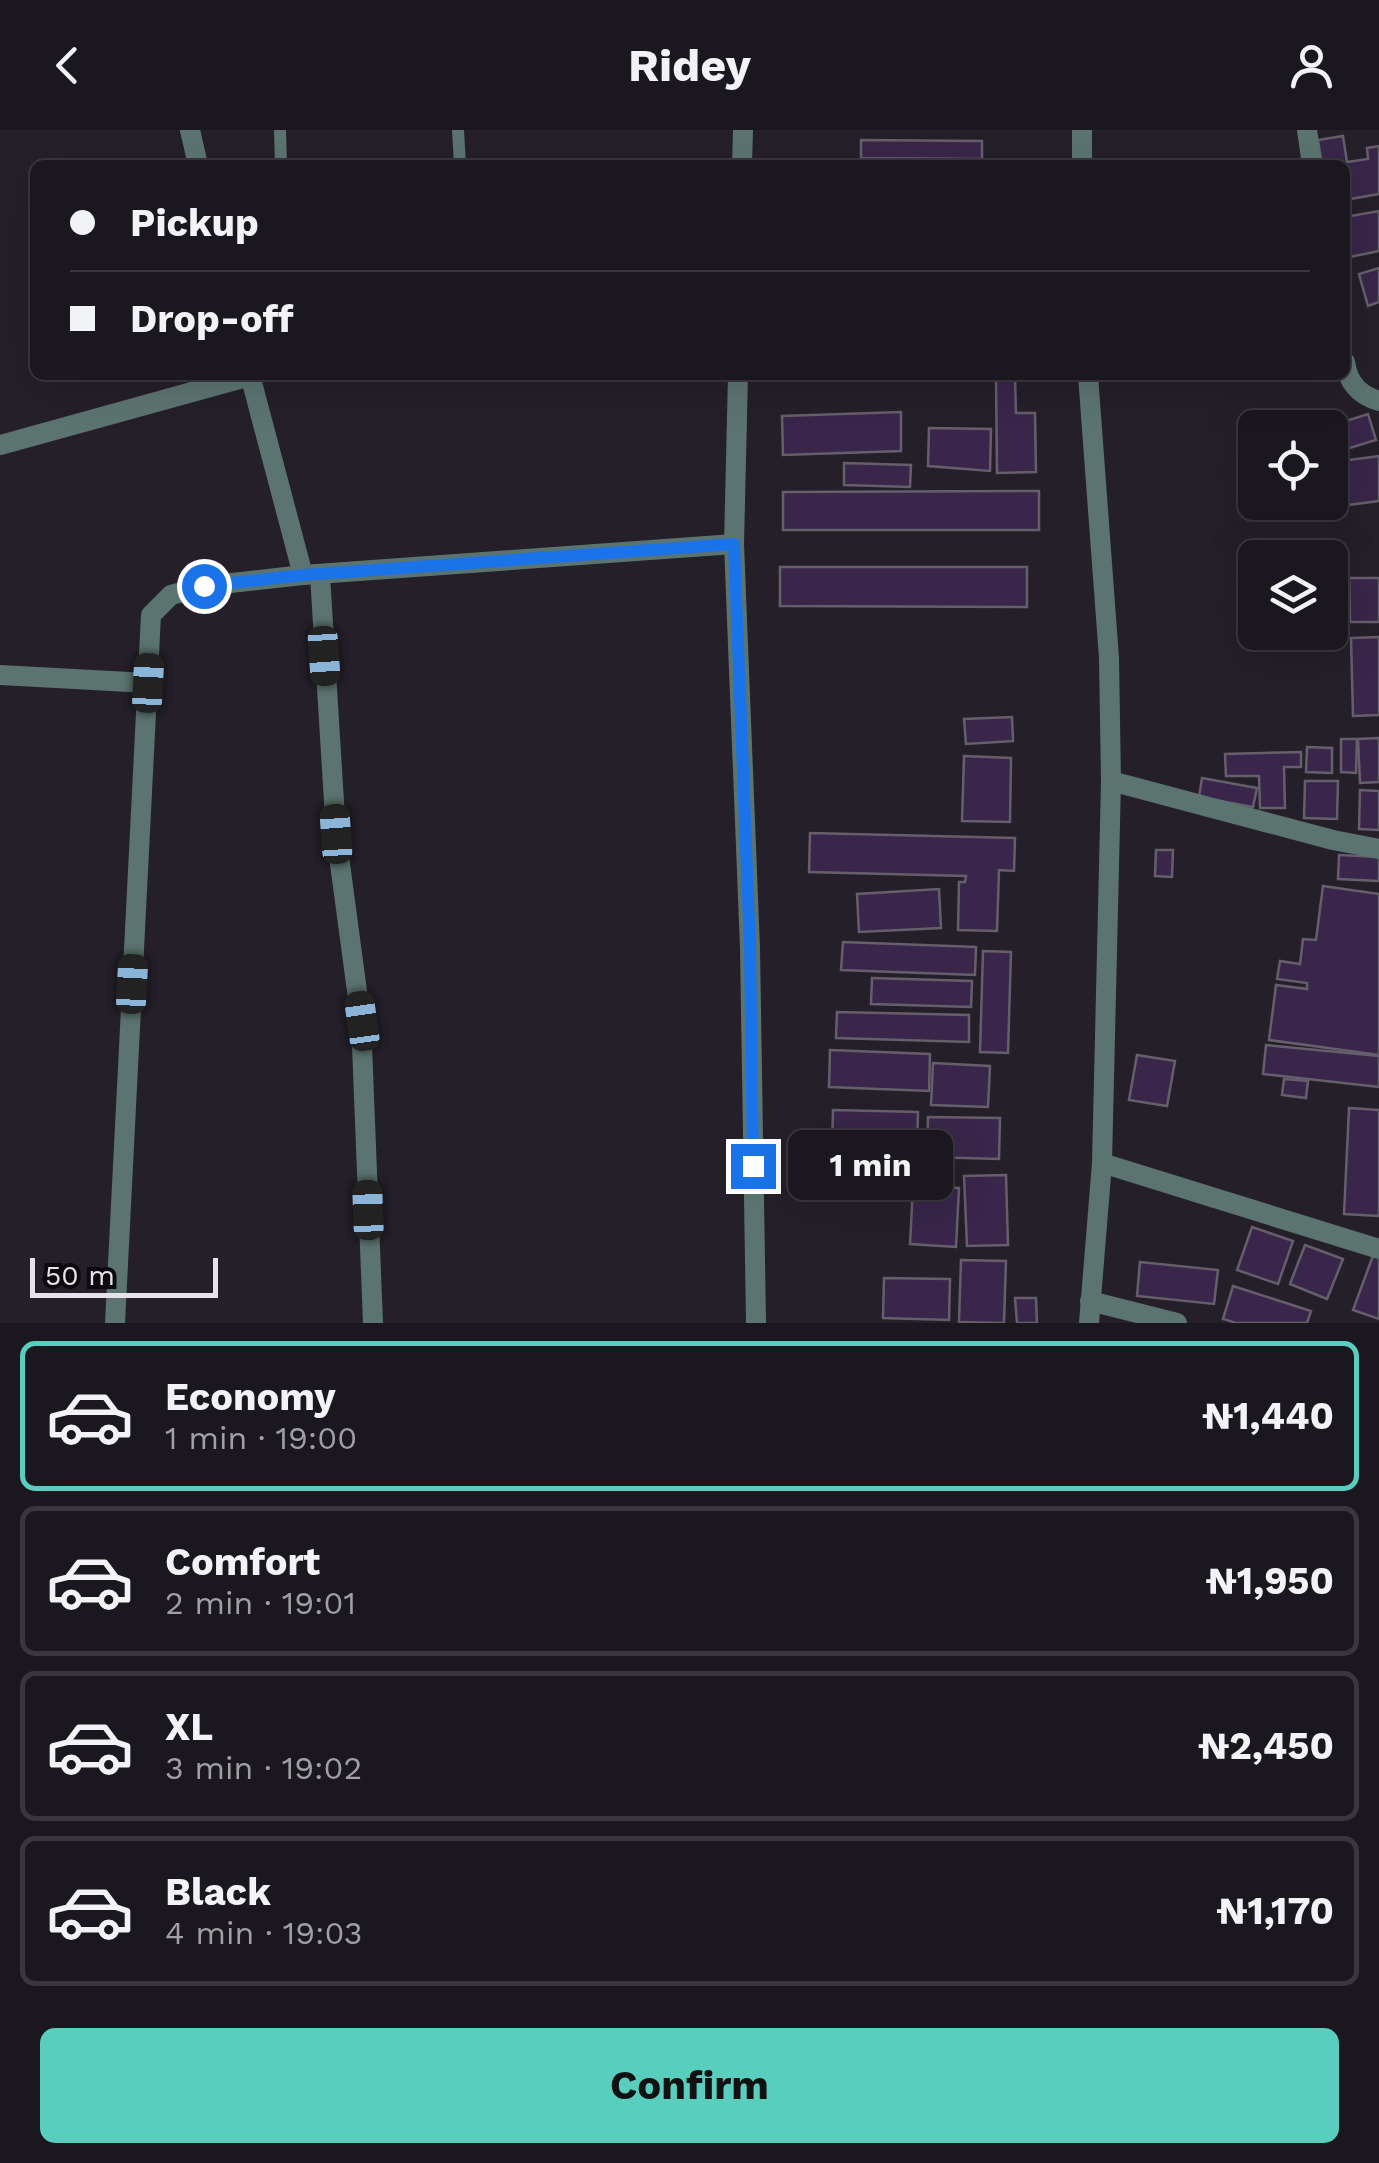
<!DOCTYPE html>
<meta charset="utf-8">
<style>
:root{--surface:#1b171f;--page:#28242c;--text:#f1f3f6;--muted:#a09fa4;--line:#39363d;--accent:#59cebe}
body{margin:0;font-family:"Work Sans",sans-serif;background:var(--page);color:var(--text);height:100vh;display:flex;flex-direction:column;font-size:38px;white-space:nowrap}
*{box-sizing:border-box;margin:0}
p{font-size:32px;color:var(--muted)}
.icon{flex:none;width:55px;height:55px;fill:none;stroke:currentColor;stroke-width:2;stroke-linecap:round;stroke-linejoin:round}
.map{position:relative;height:1193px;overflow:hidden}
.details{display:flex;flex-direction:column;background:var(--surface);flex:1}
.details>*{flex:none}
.hud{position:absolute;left:30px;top:30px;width:1320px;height:220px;border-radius:15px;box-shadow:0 10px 40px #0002,0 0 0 2px var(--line);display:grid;align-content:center;height:220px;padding:0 40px;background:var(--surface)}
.tools{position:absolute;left:1238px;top:280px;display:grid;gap:20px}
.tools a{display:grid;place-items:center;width:110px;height:110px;border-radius:15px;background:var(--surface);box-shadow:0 10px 40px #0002,0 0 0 2px var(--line);font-size:50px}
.scale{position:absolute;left:30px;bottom:25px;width:188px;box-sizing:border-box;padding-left:10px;border:5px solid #e5e2e9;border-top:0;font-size:28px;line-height:35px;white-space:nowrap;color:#e5e2e9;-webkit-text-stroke:8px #0c0a0e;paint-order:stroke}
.end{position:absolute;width:45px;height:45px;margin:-22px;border:12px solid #1a73e8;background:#fff;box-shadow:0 0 0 5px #fff}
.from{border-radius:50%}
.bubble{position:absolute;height:70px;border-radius:15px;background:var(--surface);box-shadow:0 10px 40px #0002,0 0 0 2px var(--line);font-size:32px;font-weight:700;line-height:70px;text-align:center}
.car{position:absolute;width:30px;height:60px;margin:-30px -15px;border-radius:12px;box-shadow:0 0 8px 2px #0007;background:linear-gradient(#222 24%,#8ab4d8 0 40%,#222 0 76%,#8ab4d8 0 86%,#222 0)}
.hud b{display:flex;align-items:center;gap:35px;height:95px;font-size:38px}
.hud b+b{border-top:2px solid var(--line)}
.hud i{width:25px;height:25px;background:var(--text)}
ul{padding:18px 0 0;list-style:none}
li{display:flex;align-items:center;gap:30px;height:150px;margin:0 20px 15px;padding:0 20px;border:5px solid var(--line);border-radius:15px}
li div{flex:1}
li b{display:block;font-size:38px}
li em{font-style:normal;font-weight:700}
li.active{border-color:var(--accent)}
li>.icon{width:90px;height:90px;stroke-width:1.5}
.button{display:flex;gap:20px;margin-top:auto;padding:20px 40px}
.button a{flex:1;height:115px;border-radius:15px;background:var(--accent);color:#111;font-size:40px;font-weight:700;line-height:115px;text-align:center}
header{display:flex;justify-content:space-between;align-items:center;height:130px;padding:0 40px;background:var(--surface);font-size:45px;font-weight:700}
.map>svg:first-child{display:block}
.building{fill:#39264a;stroke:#655f6c;stroke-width:2.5}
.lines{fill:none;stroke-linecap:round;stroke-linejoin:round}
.lane{stroke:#5c7470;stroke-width:12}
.street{stroke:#5c7470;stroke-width:20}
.route{stroke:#1a73e8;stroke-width:12}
</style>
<header><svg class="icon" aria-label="back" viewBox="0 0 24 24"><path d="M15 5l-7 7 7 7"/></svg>Ridey<svg class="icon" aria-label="person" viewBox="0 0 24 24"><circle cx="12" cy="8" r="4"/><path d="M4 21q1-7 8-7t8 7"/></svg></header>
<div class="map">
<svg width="1379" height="1193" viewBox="0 0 1379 1193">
<rect width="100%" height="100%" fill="#241f29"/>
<g class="building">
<path d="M1343,6L1347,32L1368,29L1367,18L1379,16V64L1345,70V35H1322L1318,10Z"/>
<path d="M861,10L982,11V29L861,28Z"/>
<path d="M1379,81V121L1345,128V87Z"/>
<path d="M1379,138V172L1368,176L1359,144Z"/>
<path d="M996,247H1015L1016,283H1035L1036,342L997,343Z"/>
<path d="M901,282V321L783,325L782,286Z"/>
<path d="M1368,284L1376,310L1337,322L1330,296Z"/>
<path d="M929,298L991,299L990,341L928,336Z"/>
<path d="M1379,326V371L1340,376L1334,332Z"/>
<path d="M844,333L911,335L910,357L844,355Z"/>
<path d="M1039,361V400H783V362Z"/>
<path d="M780,437H1027V477L780,476Z"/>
<path d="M1349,448H1379V492H1350Z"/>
<path d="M1379,507V585L1353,586L1351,508Z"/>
<path d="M1012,587L1013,611L966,614L964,589Z"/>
<path d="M1379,608V652L1360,653L1358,609Z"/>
<path d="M1341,609H1357L1356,643L1341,642Z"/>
<path d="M1307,617L1332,618V643L1306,642Z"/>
<path d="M1301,622V637H1284L1285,678H1260L1259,646H1226L1225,624Z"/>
<path d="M964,626L1011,628L1010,692L962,691Z"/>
<path d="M1202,648L1257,658L1253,677L1199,667Z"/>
<path d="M1305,651H1338L1337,689L1304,688Z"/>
<path d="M1360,660L1379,661V700L1359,699Z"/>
<path d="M810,703L1015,708L1014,741L999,740L997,801L958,800L959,752H965L966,746L809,742Z"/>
<path d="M1156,720H1173L1172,747L1155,746Z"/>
<path d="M1339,725L1379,727V751L1338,749Z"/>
<path d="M1323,756L1379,764V925L1269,910L1276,855L1307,859V853L1277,849L1280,831L1300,834L1303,809L1316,810Z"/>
<path d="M939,759L941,798L859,802L857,764Z"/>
<path d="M843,812L976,817L975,845L841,840Z"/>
<path d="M983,821L1011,822L1008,923L980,922Z"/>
<path d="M872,848L972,851L971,877L871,874Z"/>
<path d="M837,882L969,885V912L836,908Z"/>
<path d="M1266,915L1379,926V957L1263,944Z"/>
<path d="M830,920L930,924L929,961L829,957Z"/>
<path d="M1137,925L1175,931L1167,976L1129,970Z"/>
<path d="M933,933L990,936L988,977L931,975Z"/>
<path d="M1284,949L1308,951L1306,968L1282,965Z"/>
<path d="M1349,978L1379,980V1086L1344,1084Z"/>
<path d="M833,980L918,982L917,1019L832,1017Z"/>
<path d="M928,987L1000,988L999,1029L927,1027Z"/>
<path d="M1006,1045L1008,1115L967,1116L964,1046Z"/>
<path d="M913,1056L959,1058L956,1117L910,1114Z"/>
<path d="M1252,1097L1293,1111L1278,1154L1237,1140Z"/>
<path d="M1305,1115L1343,1129L1327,1169L1290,1154Z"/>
<path d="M1374,1123L1379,1125V1189L1353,1180Z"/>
<path d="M961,1130L1006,1131L1004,1193L959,1192Z"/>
<path d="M1140,1132L1218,1140L1214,1174L1137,1166Z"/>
<path d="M884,1148L950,1149L949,1190L883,1188Z"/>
<path d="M1233,1156L1311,1181L1307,1193H1236L1223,1189Z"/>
<path d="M1015,1168H1036L1037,1193H1017Z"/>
</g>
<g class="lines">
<g class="lane">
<path d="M280,0L281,35"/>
<path d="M458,0L460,35"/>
</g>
<g class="street">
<path d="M190,0L198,35"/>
<path d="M1307,0L1312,35"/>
<path d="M742,35L743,0"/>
<path d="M1082,35V0"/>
<path d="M1345,232C1348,253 1359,265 1379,271"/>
<path d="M250,245L303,445"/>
<path d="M738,245L734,414L750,818L756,1193"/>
<path d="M1088,245L1109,528L1111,651L1102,1033L1089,1193"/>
<path d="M0,315L250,246"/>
<path d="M320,445L336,704L361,891L373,1193"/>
<path d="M0,545L148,553"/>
<path d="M1111,651L1333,710L1379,719"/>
<path d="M1102,1033L1379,1119"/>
<path d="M1090,1171L1177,1193"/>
<path d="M115,1193L151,485L171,465L204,456L303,445L734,414"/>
</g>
</g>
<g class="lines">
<path class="route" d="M204,456L304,445L734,414L750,818L753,1036"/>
</g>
</svg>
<div class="tools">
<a><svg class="icon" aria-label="locate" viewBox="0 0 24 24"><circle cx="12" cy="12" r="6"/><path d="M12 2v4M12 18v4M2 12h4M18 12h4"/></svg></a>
<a><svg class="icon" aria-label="layers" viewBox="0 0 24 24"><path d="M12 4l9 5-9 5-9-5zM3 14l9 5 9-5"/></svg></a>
</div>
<div class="scale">50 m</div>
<i class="end from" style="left:204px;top:456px"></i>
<i class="end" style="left:753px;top:1036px"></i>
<div class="bubble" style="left:788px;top:1000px;width:165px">1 min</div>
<i class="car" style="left:324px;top:526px;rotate:176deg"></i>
<i class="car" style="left:148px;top:553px;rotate:3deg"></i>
<i class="car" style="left:336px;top:704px;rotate:356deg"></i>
<i class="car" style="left:132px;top:854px;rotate:3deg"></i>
<i class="car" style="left:362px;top:891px;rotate:352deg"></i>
<i class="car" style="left:368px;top:1080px;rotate:358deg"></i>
<div class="hud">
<b><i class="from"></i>Pickup</b>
<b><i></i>Drop-off</b>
</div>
</div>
<section class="details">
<ul>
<li class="active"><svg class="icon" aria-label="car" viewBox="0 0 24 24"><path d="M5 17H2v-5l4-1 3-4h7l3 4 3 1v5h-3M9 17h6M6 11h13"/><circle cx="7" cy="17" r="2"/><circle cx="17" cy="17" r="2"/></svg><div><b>Economy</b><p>1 min · 19:00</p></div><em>₦1,440</em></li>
<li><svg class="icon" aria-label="car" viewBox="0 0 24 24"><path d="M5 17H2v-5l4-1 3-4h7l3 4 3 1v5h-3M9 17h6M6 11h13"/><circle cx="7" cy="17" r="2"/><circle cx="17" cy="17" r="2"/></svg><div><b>Comfort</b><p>2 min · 19:01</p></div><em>₦1,950</em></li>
<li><svg class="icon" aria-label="car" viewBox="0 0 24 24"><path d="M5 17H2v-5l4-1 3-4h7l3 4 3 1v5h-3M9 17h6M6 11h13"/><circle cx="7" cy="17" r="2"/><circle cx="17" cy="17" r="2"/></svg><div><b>XL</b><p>3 min · 19:02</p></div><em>₦2,450</em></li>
<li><svg class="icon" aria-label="car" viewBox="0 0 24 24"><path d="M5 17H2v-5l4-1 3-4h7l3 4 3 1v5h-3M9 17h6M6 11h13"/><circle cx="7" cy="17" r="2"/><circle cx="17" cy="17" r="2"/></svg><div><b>Black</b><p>4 min · 19:03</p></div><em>₦1,170</em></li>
</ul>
<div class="button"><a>Confirm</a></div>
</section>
